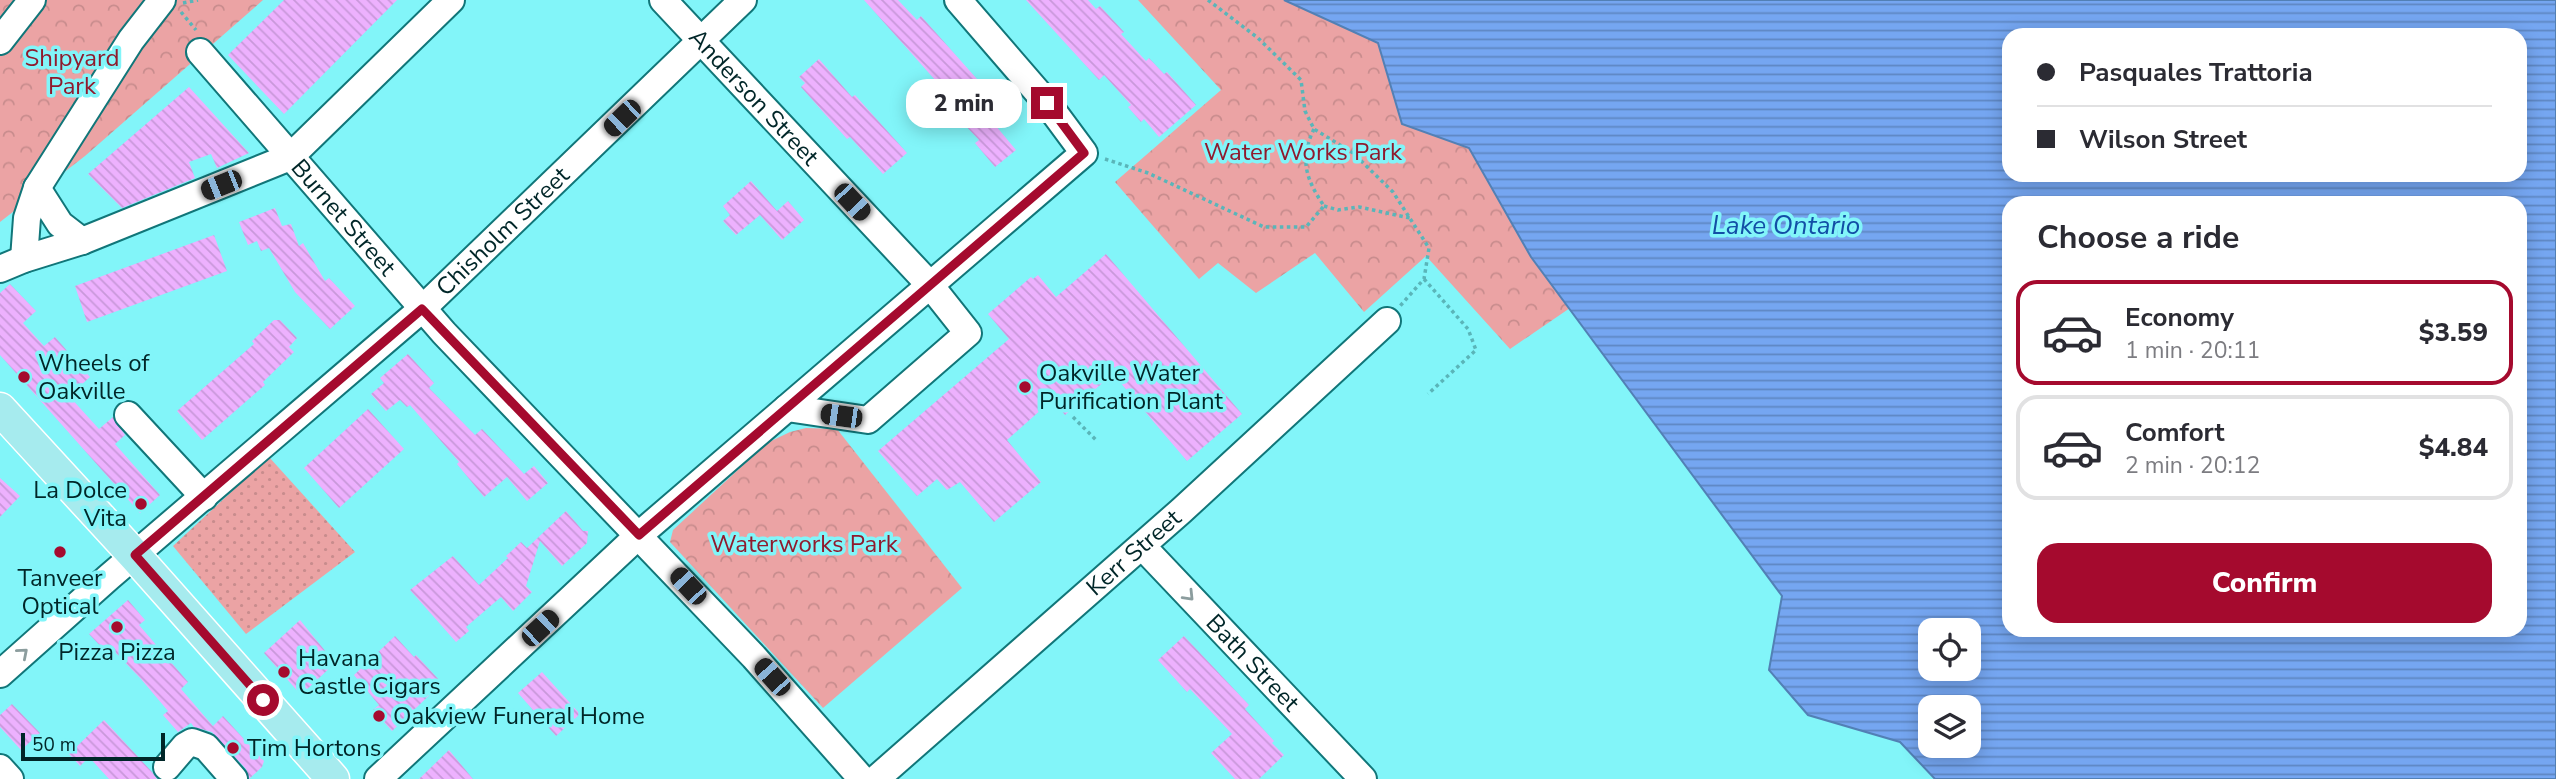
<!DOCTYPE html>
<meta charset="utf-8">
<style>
:root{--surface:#fff;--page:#f2f2f3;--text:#2b2b33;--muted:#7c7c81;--line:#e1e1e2;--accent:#a50a2e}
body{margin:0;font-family:"Nunito Sans",sans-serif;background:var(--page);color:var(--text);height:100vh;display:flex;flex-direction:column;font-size:26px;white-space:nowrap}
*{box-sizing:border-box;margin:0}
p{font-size:23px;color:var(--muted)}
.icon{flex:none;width:38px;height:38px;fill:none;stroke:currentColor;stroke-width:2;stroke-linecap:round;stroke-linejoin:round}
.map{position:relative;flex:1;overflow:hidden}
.sheet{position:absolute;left:2002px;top:196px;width:525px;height:441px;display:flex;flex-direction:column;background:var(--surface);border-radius:21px;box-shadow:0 4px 18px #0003}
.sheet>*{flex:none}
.banner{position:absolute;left:2002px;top:28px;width:525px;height:154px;border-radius:21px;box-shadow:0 4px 18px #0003;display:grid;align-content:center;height:154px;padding:0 35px;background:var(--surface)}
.tools{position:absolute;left:1918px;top:618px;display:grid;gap:14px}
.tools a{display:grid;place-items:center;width:63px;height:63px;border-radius:14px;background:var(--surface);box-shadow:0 4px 18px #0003;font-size:35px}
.scale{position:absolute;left:21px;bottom:18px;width:144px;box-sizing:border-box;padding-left:7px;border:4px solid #002628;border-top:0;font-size:19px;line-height:24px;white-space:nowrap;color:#002628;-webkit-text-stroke:5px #82f5f9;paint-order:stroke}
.end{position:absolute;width:32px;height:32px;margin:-16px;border:9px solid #a50a2e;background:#fff;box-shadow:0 0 0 4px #fff}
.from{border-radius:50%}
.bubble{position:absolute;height:49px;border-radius:21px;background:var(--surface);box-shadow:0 4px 18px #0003;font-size:23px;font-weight:800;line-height:49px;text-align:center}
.car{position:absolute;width:21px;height:42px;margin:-21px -10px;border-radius:9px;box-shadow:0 0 5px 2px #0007;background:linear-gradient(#222 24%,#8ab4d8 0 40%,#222 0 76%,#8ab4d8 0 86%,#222 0)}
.banner b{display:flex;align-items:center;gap:24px;height:66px;font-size:26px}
.banner b+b{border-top:2px solid var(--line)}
.banner i{width:18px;height:18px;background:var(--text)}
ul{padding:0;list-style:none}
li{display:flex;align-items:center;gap:21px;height:105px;margin:0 14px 10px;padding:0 21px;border:4px solid var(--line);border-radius:21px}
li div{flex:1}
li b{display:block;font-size:26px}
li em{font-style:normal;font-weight:800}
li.on{border-color:var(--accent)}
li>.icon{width:63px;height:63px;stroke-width:1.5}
h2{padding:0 35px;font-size:32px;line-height:84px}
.cta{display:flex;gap:14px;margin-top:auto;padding:14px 35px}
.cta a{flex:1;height:80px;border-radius:21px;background:var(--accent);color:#fff;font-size:28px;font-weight:800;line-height:80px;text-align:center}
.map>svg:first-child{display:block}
.grass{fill:url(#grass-dots)}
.park{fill:url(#park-crowns)}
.water{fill:url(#water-rules);stroke:#5280b5;stroke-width:2;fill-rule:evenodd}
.building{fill:url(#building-back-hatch)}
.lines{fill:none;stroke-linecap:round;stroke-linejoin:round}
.minor-casing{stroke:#117679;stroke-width:30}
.major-casing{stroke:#fff;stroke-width:35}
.path{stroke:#5ab5b9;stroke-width:3.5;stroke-dasharray:3.5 3.5;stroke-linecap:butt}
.minor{stroke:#fff;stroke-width:26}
.major{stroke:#a6ebee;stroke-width:32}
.oneway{stroke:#8c9d9e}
.route{stroke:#a50a2e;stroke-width:9}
.poi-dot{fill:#a50a2e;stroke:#82f5f9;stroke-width:2.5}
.labels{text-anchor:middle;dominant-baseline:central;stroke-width:7;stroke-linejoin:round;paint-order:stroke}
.park-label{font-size:24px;fill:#901a2d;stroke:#82f5f9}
.street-label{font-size:24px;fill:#002628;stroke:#82f5f9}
.poi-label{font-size:24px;fill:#002628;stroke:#82f5f9;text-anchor:start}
.water-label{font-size:26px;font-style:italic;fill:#124fa6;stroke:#82f5f9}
</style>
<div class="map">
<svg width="2556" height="779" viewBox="0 0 2556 779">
<defs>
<pattern id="grass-dots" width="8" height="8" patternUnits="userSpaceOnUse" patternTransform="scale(1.75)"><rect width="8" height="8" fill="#eba3a4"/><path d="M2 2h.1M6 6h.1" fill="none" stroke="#c88c8d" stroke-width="1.8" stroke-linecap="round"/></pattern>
<pattern id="park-crowns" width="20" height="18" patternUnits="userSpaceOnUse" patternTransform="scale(1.75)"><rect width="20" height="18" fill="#eba3a4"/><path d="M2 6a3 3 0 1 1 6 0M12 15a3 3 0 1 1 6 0" fill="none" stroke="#c88c8d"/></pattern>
<pattern id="water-rules" width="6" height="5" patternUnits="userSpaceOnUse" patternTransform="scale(1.75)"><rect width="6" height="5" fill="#75a6f1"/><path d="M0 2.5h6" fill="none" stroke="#5e87c3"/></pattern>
<pattern id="building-back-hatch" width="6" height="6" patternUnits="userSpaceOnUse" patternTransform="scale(1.75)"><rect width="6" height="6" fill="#edb1fe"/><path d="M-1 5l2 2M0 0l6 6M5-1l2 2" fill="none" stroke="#c998da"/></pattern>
</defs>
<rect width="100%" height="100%" fill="#82f5f9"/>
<path class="grass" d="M269,457L355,552L246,634L173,546Z"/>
<g class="park">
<path d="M0,0H263L85,156L0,222Z"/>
<path d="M1138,0H1284L1378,43L1402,124L1469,148L1531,257L1570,308L1510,349L1426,256L1364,312L1315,253L1256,293L1218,263L1199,279L1115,182L1221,90Z"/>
<path d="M806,428L837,429L962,588L823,708L670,542L673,530L767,443L790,432Z"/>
</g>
<path class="water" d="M1284,0H2556V779H1935L1900,742L1808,715L1769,670L1782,596L1531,257L1469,148L1402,124L1378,43ZM2009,35H2520V175H2009ZM2009,203H2520V630H2009ZM1930,630H1969V668H1930ZM1930,707H1969V746H1930Z"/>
<g class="building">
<path d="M284,0H397L284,114L228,55Z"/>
<path d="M864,0H898L917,20L921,16L993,97L981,108L1016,150L995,167L975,143L979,140L929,87L936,81Z"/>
<path d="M1026,0H1088L1096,9L1100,6L1124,32L1121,34L1146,61L1149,58L1164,74L1167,72L1196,105L1159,137L1144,119L1141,122L1128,107L1131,105L1104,75L1099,80Z"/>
<path d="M819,59L852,97L855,95L907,153L883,174L850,137L847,139L801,87L805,83L799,77Z"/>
<path d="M189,87L249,153L217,168L211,154L189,162L195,178L122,208L88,174Z"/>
<path d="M751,181L777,211L788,201L804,220L782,240L760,215L736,235L723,221L730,215L723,206Z"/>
<path d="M275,208L282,226L291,224L299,246L303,243L325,281L329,278L355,306L330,329L295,292L269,248L261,251L257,241L248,245L239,222Z"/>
<path d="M214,235L227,271L87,322L75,286Z"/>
<path d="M1106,254L1242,414L1187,461L1113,374L1065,415L1052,400L1007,440L1041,482L994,522L960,482L947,490L937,479L917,496L878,451L1009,339L988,314L1031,277L1033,279L1038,275L1056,297Z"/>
<path d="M10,284L36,311L23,323L44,346L55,337L90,377L69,396L99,429L113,417L125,435L115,444L160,495L140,513L0,355V293Z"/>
<path d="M274,320H280L297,338L289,347L294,352L263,382L265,385L202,440L177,411L254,344L252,341Z"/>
<path d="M408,354L434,383L429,388L475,435L482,429L524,474L534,466L548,483L527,501L507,477L484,497L457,464L459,462L410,405L407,407L400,400L386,411L371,394L384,383L380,378Z"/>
<path d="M368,409L404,449L339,508L304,468Z"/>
<path d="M0,478L20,496L0,517Z"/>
<path d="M566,511L583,531H588L587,543L562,566L540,541L526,586L532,592L513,611L501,597L466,627L469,631L456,642L410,590L453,556L479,585L508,558L506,556L521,542L527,548Z"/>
<path d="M128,600L145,620L139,625L188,682L181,689L213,726L223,716L264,761L262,767L249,779L246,769L212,732L194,727L191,723L178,732L163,715L168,711L141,679L112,649L107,653L89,634Z"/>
<path d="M300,620L335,663L301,695L264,653Z"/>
<path d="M395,636L414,657L416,655L442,683L392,731L373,710L379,705L354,675Z"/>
<path d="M1184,636L1249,705L1245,709L1274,741L1272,743L1284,755L1259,779H1235L1211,753L1232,734L1190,689L1187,692L1158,660Z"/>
<path d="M542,672L580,714L556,736L518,693Z"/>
<path d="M12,704L40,733L21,750L0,727V715Z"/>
<path d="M104,720L152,772L157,779H109L89,757L80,766L69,754Z"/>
<path d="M449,750L473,779H419Z"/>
</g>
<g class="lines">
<defs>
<g id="minor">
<path id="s1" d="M663,0L930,285L968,333L868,420L787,408"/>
<path d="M0,41L32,0"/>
<path id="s2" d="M200,52L444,333L754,657L862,779"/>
<path d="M37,188L60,224L82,241"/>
<path d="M24,259L27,218L37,188L131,40L162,0"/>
<path d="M0,269L24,259L82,241L290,157L451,0"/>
<path d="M128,415L204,497"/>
<path id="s3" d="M1142,546L1363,779"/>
<path id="s4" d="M0,674L109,577L422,309L743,0"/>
<path d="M167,767L185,746L192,742L206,747L234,779"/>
<path d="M0,768L10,779"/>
<path d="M378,779L639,535L1084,153L1047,103L958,0"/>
<path id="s5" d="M876,779L1181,511L1387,321"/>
</g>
<path id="major" d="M0,409L135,556L333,779"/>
</defs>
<use href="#minor" class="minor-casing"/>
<use href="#major" class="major-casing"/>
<g class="path">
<path d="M1208,0L1258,38L1301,80L1305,111L1314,129L1353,153L1393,192L1429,248L1424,279L1400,306"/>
<path d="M183,3L198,0"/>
<path d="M181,12L196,30"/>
<path d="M1105,159L1148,173L1264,227H1306L1324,206C1306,179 1299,160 1314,129"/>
<path d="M1324,206L1338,210L1359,207L1410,218"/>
<path d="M1424,279L1468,329L1476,350L1428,394"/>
<path d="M1073,417L1096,440"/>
</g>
<use href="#minor" class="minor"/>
<use href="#major" class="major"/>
</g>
<defs><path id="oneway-chevron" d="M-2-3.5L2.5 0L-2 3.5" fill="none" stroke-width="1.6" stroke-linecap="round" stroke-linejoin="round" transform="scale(1.75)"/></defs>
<g class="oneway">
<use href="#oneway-chevron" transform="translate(1189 596) rotate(46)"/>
<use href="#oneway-chevron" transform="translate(23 653) rotate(-41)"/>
</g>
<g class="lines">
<path class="route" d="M263,700L135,555L422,309L639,535L1084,153L1047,103"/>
</g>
<g class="poi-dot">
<circle cx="24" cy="377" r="7"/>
<circle cx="1025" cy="387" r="7"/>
<circle cx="141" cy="504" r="7"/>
<circle cx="60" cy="552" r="7"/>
<circle cx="117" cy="627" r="7"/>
<circle cx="284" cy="672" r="7"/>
<circle cx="379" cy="716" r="7"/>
<circle cx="233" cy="748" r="7"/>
</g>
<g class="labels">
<g class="park-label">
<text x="72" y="58">Shipyard<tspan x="72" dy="28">Park</tspan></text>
<text x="1303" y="152">Water Works Park</text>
<text x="804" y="544">Waterworks Park</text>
</g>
<g class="street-label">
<text stroke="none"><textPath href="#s1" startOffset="133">Anderson Street</textPath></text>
<text stroke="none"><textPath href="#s2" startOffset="219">Burnet Street</textPath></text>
<text stroke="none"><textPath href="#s4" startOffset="670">Chisholm Street</textPath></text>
<text stroke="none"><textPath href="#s5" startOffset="343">Kerr Street</textPath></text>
<text stroke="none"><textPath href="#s3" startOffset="161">Bath Street</textPath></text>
</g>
<g class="poi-label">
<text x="38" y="363">Wheels of<tspan x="38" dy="28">Oakville</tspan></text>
<text x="1039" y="373">Oakville Water<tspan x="1039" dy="28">Purification Plant</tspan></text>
<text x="127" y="490" text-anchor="end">La Dolce<tspan x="127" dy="28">Vita</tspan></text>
<text x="60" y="578" text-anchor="middle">Tanveer<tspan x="60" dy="28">Optical</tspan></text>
<text x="117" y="652" text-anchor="middle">Pizza Pizza</text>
<text x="298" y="658">Havana<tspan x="298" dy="28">Castle Cigars</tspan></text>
<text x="393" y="716">Oakview Funeral Home</text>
<text x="247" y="748">Tim Hortons</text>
</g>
<g class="water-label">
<text x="1786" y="225">Lake Ontario</text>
</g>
</g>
</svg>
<div class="tools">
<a><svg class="icon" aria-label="locate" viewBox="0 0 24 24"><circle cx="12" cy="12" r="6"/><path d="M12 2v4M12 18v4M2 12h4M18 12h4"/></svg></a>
<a><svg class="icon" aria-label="layers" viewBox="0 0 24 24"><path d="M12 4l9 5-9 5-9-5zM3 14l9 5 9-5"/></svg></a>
</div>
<div class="scale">50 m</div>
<i class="end from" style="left:263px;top:700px"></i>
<i class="end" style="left:1047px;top:103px"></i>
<div class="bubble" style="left:906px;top:79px;width:116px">2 min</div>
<i class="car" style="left:622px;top:118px;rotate:226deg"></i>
<i class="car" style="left:221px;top:185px;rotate:248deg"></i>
<i class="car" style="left:852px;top:202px;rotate:137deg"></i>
<i class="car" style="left:841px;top:416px;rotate:278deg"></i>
<i class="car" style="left:688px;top:586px;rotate:317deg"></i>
<i class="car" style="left:540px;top:628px;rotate:47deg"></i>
<i class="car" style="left:772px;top:677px;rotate:318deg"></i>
<div class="banner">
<b><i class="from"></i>Pasquales Trattoria</b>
<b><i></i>Wilson Street</b>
</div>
<section class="sheet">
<h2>Choose a ride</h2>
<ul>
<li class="on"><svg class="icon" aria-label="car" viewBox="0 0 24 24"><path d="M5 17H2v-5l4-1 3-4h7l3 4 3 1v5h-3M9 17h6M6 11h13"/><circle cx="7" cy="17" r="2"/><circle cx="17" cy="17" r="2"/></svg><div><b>Economy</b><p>1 min · 20:11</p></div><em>$3.59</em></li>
<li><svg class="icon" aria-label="car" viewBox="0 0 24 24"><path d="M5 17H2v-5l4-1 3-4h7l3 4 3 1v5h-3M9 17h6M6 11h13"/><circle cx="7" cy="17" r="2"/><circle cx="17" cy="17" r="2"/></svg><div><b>Comfort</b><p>2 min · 20:12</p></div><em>$4.84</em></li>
</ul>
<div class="cta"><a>Confirm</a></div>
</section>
</div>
